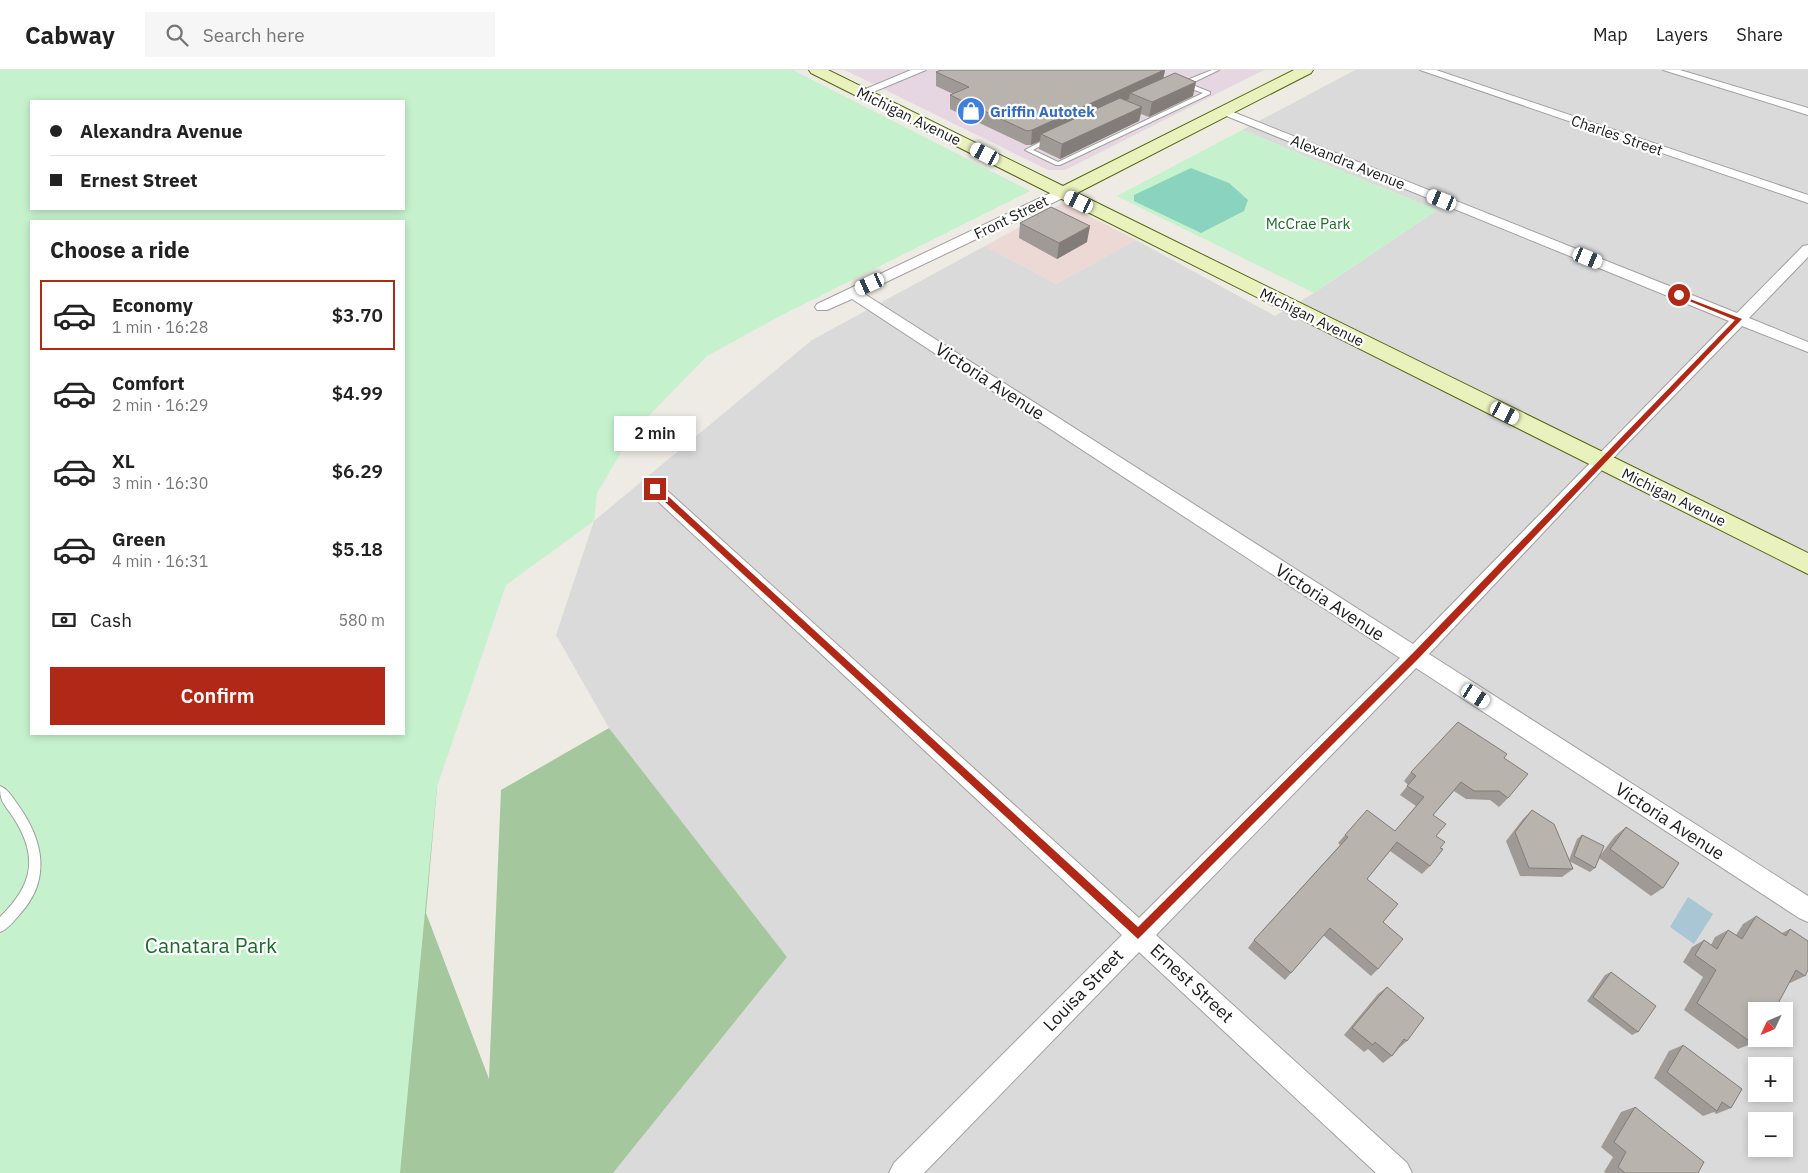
<!DOCTYPE html>
<meta charset="utf-8">
<style>
:root{--surface:#fff;--page:#f6f6f6;--text:#222;--muted:#767676;--line:#e0e0e0;--accent:#b22817}
body{margin:0;font-family:"IBM Plex Sans",sans-serif;background:var(--page);color:var(--text);height:100vh;display:flex;flex-direction:column;font-size:19px;white-space:nowrap}
*{box-sizing:border-box;margin:0}
p{font-size:16px;color:var(--muted)}
.icon{flex:none;width:28px;height:28px;fill:none;stroke:currentColor;stroke-width:2;stroke-linecap:round;stroke-linejoin:round}
.map{position:relative;flex:1;overflow:hidden}
.details{position:absolute;left:30px;top:150px;width:375px;height:515px;display:flex;flex-direction:column;background:var(--surface);border-radius:0px;box-shadow:0 2px 8px #0003}
.details>*{flex:none}
.guide{position:absolute;left:30px;top:30px;width:375px;height:110px;border-radius:0px;box-shadow:0 2px 8px #0003;display:grid;align-content:center;height:110px;padding:0 20px;background:var(--surface)}
.needle{width:32px;rotate:226deg}
.tools{position:absolute;left:1748px;top:932px;display:grid;gap:10px}
.tools a{display:grid;place-items:center;width:45px;height:45px;border-radius:0px;background:var(--surface);box-shadow:0 2px 8px #0003;font-size:25px}
.end{position:absolute;width:22px;height:22px;margin:-11px;border:6px solid #b22817;background:#fff;box-shadow:0 0 0 2px #fff}
.from{border-radius:50%}
.bubble{position:absolute;height:35px;border-radius:0px;background:var(--surface);box-shadow:0 2px 8px #0003;font-size:16px;font-weight:600;line-height:35px;text-align:center}
.car{position:absolute;width:15px;height:30px;margin:-15px -8px;border-radius:6px;box-shadow:0 0 4px 1px #0007;background:linear-gradient(#fff 24%,#345 0 40%,#fff 0 76%,#345 0 86%,#fff 0)}
.guide b{display:flex;align-items:center;gap:18px;height:48px;font-size:19px}
.guide b+b{border-top:1px solid var(--line)}
.guide i{width:12px;height:12px;background:var(--text)}
ul{padding:0;list-style:none}
li{display:flex;align-items:center;gap:15px;height:70px;margin:0 10px 8px;padding:0 10px;border:2px solid transparent;border-radius:0px}
li div{flex:1}
li b{display:block;font-size:19px}
li em{font-style:normal;font-weight:600}
li.selected{border-color:var(--accent)}
li>.icon{width:45px;height:45px;stroke-width:1.5}
h2{padding:0 20px;font-size:22px;line-height:60px}
.pay{display:flex;align-items:center;gap:12px;height:55px;padding:0 20px;font-size:19px}
.pay p{margin-inline-start:auto}
.action{display:flex;gap:10px;margin-top:auto;padding:10px 20px}
.action a{flex:1;height:58px;border-radius:0px;background:var(--accent);color:#fff;font-size:20px;font-weight:600;line-height:58px;text-align:center}
header{display:flex;align-items:center;gap:30px;box-sizing:border-box;height:70px;padding:0 25px;background:var(--surface);border-bottom:1px solid var(--line)}
header strong{font-size:24px}
nav{display:flex;gap:28px;margin-inline-start:auto;font-size:18px}
.search{width:350px;height:45px;background:var(--page);display:flex;align-items:center;gap:12px;box-sizing:border-box;padding:0 18px;border-radius:0px;color:var(--muted);font-size:19px}
.map>svg:first-child{display:block}
.residential{fill:#dadada;fill-rule:evenodd}
.commercial{fill:#ecd8d4}
.industrial{fill:#e5d6e1}
.forest{fill:#a5c79d}
.park{fill:#c5f2cd;fill-rule:evenodd}
.pitch{fill:#8ad3bf}
.water{fill:#a9c6d5}
.lines{fill:none;stroke-linecap:round;stroke-linejoin:round}
.lane-casing{stroke:#a0a0a0;stroke-width:2}
.street-casing{stroke:#a0a0a0;stroke-width:2}
.secondary-casing{stroke:#546611;stroke-width:2}
.lane{fill:#fff;fill-rule:evenodd}
.street{fill:#fff;fill-rule:evenodd}
.secondary{fill:#e9f1bd;fill-rule:evenodd}
.wall{fill:#9f9a95}
.shaded-wall{fill:#827d79}
.building{fill:#b9b3ad;stroke:#827d79}
.route{fill:#b22817}
.labels{text-anchor:middle;dominant-baseline:central;stroke-width:4.5;stroke-linejoin:round;paint-order:stroke}
.far-shop-label{font-size:15px;font-weight:bold;fill:#366cbe;stroke:#fff;text-anchor:start}
.far-street-label{font-size:15px;fill:#1c1c1c;stroke:#fff}
.far-park-label{font-size:15px;fill:#186d28;stroke:#fff}
.street-label{font-size:18px;fill:#1c1c1c;stroke:#fff}
.near-park-label{font-size:21px;fill:#186d28;stroke:#fff}
</style>
<header>
<strong>Cabway</strong>
<div class="search"><svg class="icon" aria-label="search" viewBox="0 0 24 24"><circle cx="10" cy="10" r="6"/><path d="M15 15l6 6"/></svg>Search here</div>
<nav><a>Map</a><a>Layers</a><a>Share</a></nav>
</header>
<div class="map">
<svg width="1808" height="1103" viewBox="0 0 1808 1103">
<rect width="100%" height="100%" fill="#edebe3"/>
<path class="residential" d="M1355,0H1808V1103H613L787,887L609,658L556,565L594,451L812,270L985,176L1056,214L1136,170L1275,246L1314,223L1437,140L1242,60ZM1756,941H1784V969H1756ZM1756,996H1784V1024H1756ZM1756,1051H1784V1079H1756Z"/>
<path class="commercial" d="M1063,133L1136,170L1056,214L985,176Z"/>
<path class="industrial" d="M845,0H1264L1065,100H1048Z"/>
<path class="forest" d="M609,658L787,887L613,1103H0V950L437,717L426,843L489,1009L501,720Z"/>
<g class="park">
<path d="M0,0H793L1030,121L782,245L707,286L633,362L597,423L594,451L506,515L437,717L400,1103H0ZM31,31H404V139H31ZM31,151H404V664H31Z"/>
<path d="M1242,60L1437,140L1314,223L1117,126Z"/>
</g>
<path class="pitch" d="M1191,98L1229,113L1248,130L1244,141L1201,163L1134,131V125Z"/>
<path class="water" d="M1688,827L1713,844L1694,874L1670,857Z"/>
<g class="lines">
<defs>
<g id="lane">
<path d="M1212,0H1219L1190,14L1210,22V24L1060,95H1056L1025,80L1048,68H1052V70L1033,80L1058,92L1203,23L1177,14Z"/>
<path d="M0,716C8,719 13,728 18,735C44,771 51,810 20,844C14,851 8,859 0,862V847C33,815 39,787 13,747C4,733 0,733 0,716Z"/>
</g>
<g id="street">
<path d="M911,0H926L866,25H858L856,23Z"/>
<path d="M1420,0H1436L1808,125V133Z"/>
<path d="M1663,0H1680L1808,38V45Z"/>
<path d="M1223,38L1737,243L1803,176L1808,175V187L1749,248L1808,272V282L1742,256L1618,383L1429,584L1808,826V852L1799,848L1416,598L1156,865L1407,1093L1412,1103H1376L1139,882L924,1103H889L894,1093L1122,865L649,423L646,419L649,415L655,413L661,415L1139,848L1400,588L852,229L827,240H817L815,237L817,234L1057,120H1067L1068,123L1067,126L863,223L1413,574L1729,251L1219,43L1217,41Z"/>
</g>
<path id="secondary" d="M809,0H828L1063,116L1294,0H1313L1311,3L1077,123L1808,483V504L811,3Z"/>
</defs>
<use href="#lane" class="lane-casing"/>
<use href="#street" class="street-casing"/>
<use href="#secondary" class="secondary-casing"/>
<use href="#lane" class="lane"/>
<use href="#street" class="street"/>
<use href="#secondary" class="secondary"/>
</g>
<g class="wall">
<path d="M1165,0L1163,9L1193,26L1149,47L1141,44L1139,51L1060,89L1039,79L1040,71L1031,75H1026L950,39V25L953,24L936,16V2Z"/>
<path d="M1020,153L1087,172L1057,189L1019,168Z"/>
<path d="M1504,688L1508,728L1499,737L1490,730L1466,729L1454,721L1433,745L1436,766L1440,778L1430,796L1422,804L1390,781L1367,809L1383,852L1378,899L1371,906L1323,865L1285,910L1248,878L1254,870L1340,775L1338,773L1345,765L1395,761L1416,736L1400,725L1408,715L1404,711L1411,702Z"/>
<path d="M1532,740L1569,790L1577,769L1582,765L1599,787L1615,766L1626,757L1663,818L1651,826L1599,788L1595,798L1590,802L1569,791L1573,799L1562,807L1520,806L1506,771L1523,749Z"/>
<path d="M1756,846L1782,863L1790,859L1805,906L1790,913V912L1756,941V969H1764L1738,979L1684,940L1703,907L1683,892L1692,877L1704,870L1711,875L1715,867L1728,860L1736,865L1743,854Z"/>
<path d="M1611,902L1638,962L1632,965L1587,931L1605,905Z"/>
<path d="M1387,917L1407,971L1399,978L1392,986L1383,993L1368,979L1364,982L1344,965L1378,924Z"/>
<path d="M1683,975L1731,1038L1716,1044L1714,1042L1703,1046L1654,1008L1669,981Z"/>
<path d="M1635,1037L1698,1103H1606L1604,1102L1613,1087L1601,1077L1621,1042Z"/>
</g>
<g class="shaded-wall">
<path d="M1164,0H1165L1162,14L1130,23L1129,29L1047,67L1041,64L1040,71L1031,75L1032,60Z"/>
<path d="M1196,12L1193,26L1149,47L1152,32Z"/>
<path d="M1142,37L1139,51L1060,89L1062,74Z"/>
<path d="M1090,156L1087,172L1057,189L1059,173Z"/>
</g>
<g class="building">
<path d="M941,0H1164L1032,60L1027,61L950,25L969,17L936,2Z"/>
<path d="M1175,3L1196,12L1152,32L1130,23Z"/>
<path d="M1120,28L1142,37L1062,74L1041,64Z"/>
<path d="M1051,137L1090,156L1059,173L1020,153Z"/>
<path d="M1458,652L1507,684L1504,688L1528,704L1508,728L1499,721H1474L1461,712L1433,745L1446,754L1436,766L1445,772L1440,778L1443,779L1430,796L1397,772L1367,809L1398,834L1383,852L1403,869L1378,899L1330,858L1291,903L1254,870L1348,767L1345,765L1367,740L1395,761L1424,727L1407,716L1416,706L1411,702Z"/>
<path d="M1532,740L1554,754L1573,799L1529,798L1515,762Z"/>
<path d="M1626,757L1679,793L1663,818L1610,779Z"/>
<path d="M1582,765L1604,776L1595,798L1574,786Z"/>
<path d="M1756,846L1786,866L1790,859L1808,871V900L1805,906L1796,900L1774,941H1756V966L1752,973L1697,933L1716,900L1695,885L1704,870L1717,879L1728,860L1742,869Z"/>
<path d="M1611,902L1656,936L1638,962L1593,927Z"/>
<path d="M1387,917L1424,948L1407,971L1404,969L1392,986L1375,972L1373,975L1352,958Z"/>
<path d="M1683,975L1742,1019L1731,1038L1722,1032L1717,1041L1667,1002Z"/>
<path d="M1635,1037L1704,1092L1698,1103H1625L1618,1097L1626,1082L1614,1072Z"/>
</g>
<path class="route" d="M1677,224L1742,249L1418,589L1138,869L651,419L658,417L1138,857L1412,584L1735,250L1677,226Z"/>
<defs>
<symbol id="shop-disc" viewBox="-11 -11 22 22"><circle r="9.5" fill="#3f7fe0" stroke="#fff"/><path d="M-5-2.5h2.3a2.7 3.5 0 0 1 5.4 0H5L5.5 6h-11ZM-1.5-2.5h3a1.5 2.3 0 0 0-3 0Z" fill="#fff"/></symbol>
</defs>
<g fill-rule="evenodd">
<use href="#shop-disc" x="955" y="25" width="32" height="32"/>
</g>
<g class="labels">
<g class="far-shop-label">
<text x="990" y="41">Griffin Autotek</text>
</g>
<g class="far-street-label">
<text transform="translate(909 46) rotate(26)">Michigan Avenue</text>
<text transform="translate(1617 65) rotate(19)">Charles Street</text>
<text transform="translate(1348 92) rotate(22)">Alexandra Avenue</text>
<text transform="translate(1011 147) rotate(-26)">Front Street</text>
<text transform="translate(1312 247) rotate(26)">Michigan Avenue</text>
<text transform="translate(1674 427) rotate(26)">Michigan Avenue</text>
</g>
<g class="far-park-label">
<text x="1308" y="153">McCrae Park</text>
</g>
<g class="street-label">
<text transform="translate(990 311) rotate(33)">Victoria Avenue</text>
<text transform="translate(1330 532) rotate(33)">Victoria Avenue</text>
<text transform="translate(1670 751) rotate(33)">Victoria Avenue</text>
<text transform="translate(1192 913) rotate(43)">Ernest Street</text>
<text transform="translate(1083 920) rotate(-46)">Louisa Street</text>
</g>
<g class="near-park-label">
<text x="211" y="875">Canatara Park</text>
</g>
</g>
</svg>
<div class="tools">
<a><svg class="needle" viewBox="-14 -14 28 28"><path d="M0-13l5 13h-10z" fill="#e53935"/><path d="M0 13l5-13h-10z" fill="#767676"/></svg></a>
<a>+</a>
<a>−</a>
</div>
<i class="end from" style="left:1679px;top:225px"></i>
<i class="end" style="left:655px;top:419px"></i>
<div class="bubble" style="left:614px;top:346px;width:82px">2 min</div>
<i class="car" style="left:985px;top:84px;rotate:297deg"></i>
<i class="car" style="left:1442px;top:130px;rotate:292deg"></i>
<i class="car" style="left:1079px;top:132px;rotate:296deg"></i>
<i class="car" style="left:1588px;top:188px;rotate:112deg"></i>
<i class="car" style="left:870px;top:214px;rotate:245deg"></i>
<i class="car" style="left:1505px;top:343px;rotate:117deg"></i>
<i class="car" style="left:1476px;top:626px;rotate:123deg"></i>
<div class="guide">
<b><i class="from"></i>Alexandra Avenue</b>
<b><i></i>Ernest Street</b>
</div>
<section class="details">
<h2>Choose a ride</h2>
<ul>
<li class="selected"><svg class="icon" aria-label="car" viewBox="0 0 24 24"><path d="M5 17H2v-5l4-1 3-4h7l3 4 3 1v5h-3M9 17h6M6 11h13"/><circle cx="7" cy="17" r="2"/><circle cx="17" cy="17" r="2"/></svg><div><b>Economy</b><p>1 min · 16:28</p></div><em>$3.70</em></li>
<li><svg class="icon" aria-label="car" viewBox="0 0 24 24"><path d="M5 17H2v-5l4-1 3-4h7l3 4 3 1v5h-3M9 17h6M6 11h13"/><circle cx="7" cy="17" r="2"/><circle cx="17" cy="17" r="2"/></svg><div><b>Comfort</b><p>2 min · 16:29</p></div><em>$4.99</em></li>
<li><svg class="icon" aria-label="car" viewBox="0 0 24 24"><path d="M5 17H2v-5l4-1 3-4h7l3 4 3 1v5h-3M9 17h6M6 11h13"/><circle cx="7" cy="17" r="2"/><circle cx="17" cy="17" r="2"/></svg><div><b>XL</b><p>3 min · 16:30</p></div><em>$6.29</em></li>
<li><svg class="icon" aria-label="car" viewBox="0 0 24 24"><path d="M5 17H2v-5l4-1 3-4h7l3 4 3 1v5h-3M9 17h6M6 11h13"/><circle cx="7" cy="17" r="2"/><circle cx="17" cy="17" r="2"/></svg><div><b>Green</b><p>4 min · 16:31</p></div><em>$5.18</em></li>
</ul>
<div class="pay"><svg class="icon" aria-label="cash" viewBox="0 0 24 24"><path d="M3 7h18v10H3z"/><circle cx="12" cy="12" r="2"/></svg>Cash<p>580 m</p></div>
<div class="action"><a>Confirm</a></div>
</section>
</div>
